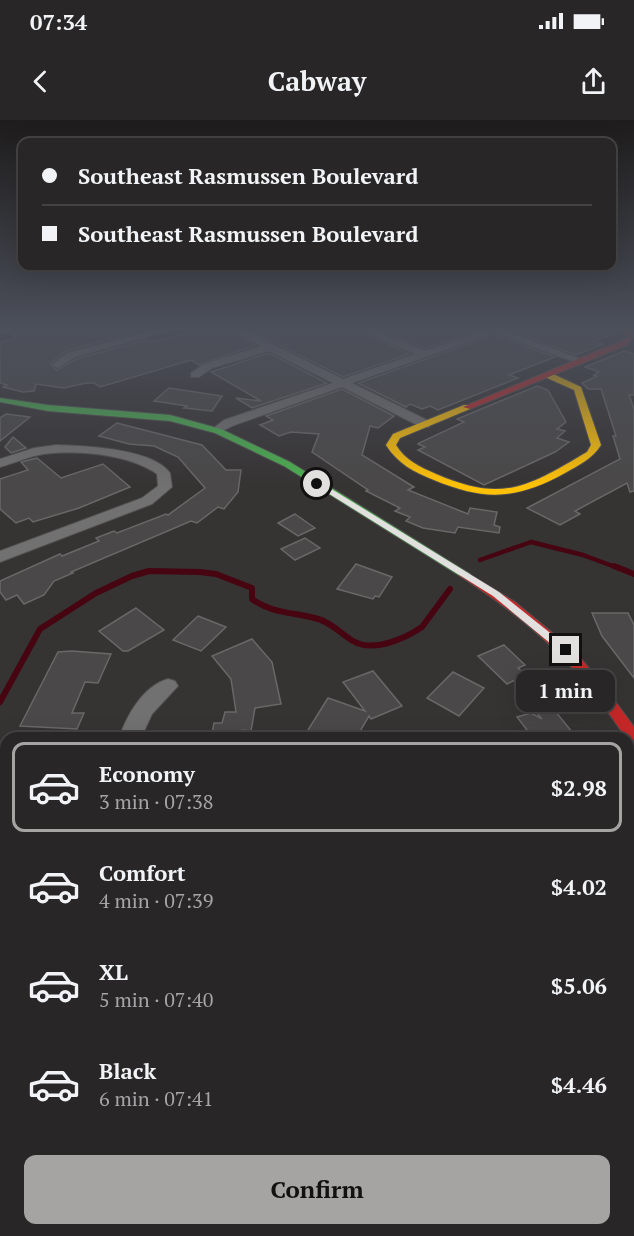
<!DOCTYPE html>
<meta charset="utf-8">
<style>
:root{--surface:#282626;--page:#343232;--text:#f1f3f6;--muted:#a5a5a7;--line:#444343;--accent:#a6a3a3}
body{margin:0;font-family:"PT Serif",serif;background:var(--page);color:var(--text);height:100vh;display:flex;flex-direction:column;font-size:22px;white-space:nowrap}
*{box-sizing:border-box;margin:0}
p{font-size:20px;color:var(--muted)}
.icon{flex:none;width:33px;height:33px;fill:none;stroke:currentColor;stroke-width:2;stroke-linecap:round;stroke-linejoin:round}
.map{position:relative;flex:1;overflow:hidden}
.details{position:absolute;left:0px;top:612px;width:634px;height:504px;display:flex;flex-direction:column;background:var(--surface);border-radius:18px 18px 0 0;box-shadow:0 6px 24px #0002,0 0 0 2px var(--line)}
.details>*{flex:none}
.top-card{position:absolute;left:18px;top:18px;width:598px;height:132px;border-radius:12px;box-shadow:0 6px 24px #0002,0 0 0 2px var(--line);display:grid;align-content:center;height:132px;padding:0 24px;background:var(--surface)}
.end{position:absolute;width:27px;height:27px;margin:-14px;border:8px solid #e2dfdf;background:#111;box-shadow:0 0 0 3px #111}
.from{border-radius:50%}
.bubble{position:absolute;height:42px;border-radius:12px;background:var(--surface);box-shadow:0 6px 24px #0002,0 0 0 2px var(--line);font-size:20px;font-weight:700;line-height:42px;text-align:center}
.top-card b{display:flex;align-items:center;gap:21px;height:57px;font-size:22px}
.top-card b+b{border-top:2px solid var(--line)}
.top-card i{width:15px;height:15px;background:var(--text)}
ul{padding:10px 0 0;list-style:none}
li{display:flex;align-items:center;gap:18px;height:90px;margin:0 12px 9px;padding:0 12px;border:3px solid transparent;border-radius:12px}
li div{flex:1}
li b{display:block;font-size:22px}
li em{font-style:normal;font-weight:700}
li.active{border-color:var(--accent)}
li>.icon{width:54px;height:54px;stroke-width:1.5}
.button{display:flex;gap:12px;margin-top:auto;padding:12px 24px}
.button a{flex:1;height:69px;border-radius:12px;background:var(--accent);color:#111;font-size:24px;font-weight:700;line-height:69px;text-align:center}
.status{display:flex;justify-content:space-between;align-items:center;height:42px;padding:0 30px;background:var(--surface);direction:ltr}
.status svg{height:16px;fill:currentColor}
header{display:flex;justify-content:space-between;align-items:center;height:78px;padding:0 24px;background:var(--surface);font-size:27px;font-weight:700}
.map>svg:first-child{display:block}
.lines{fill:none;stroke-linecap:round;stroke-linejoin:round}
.stream-far1{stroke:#460511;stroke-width:4.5}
.stream{stroke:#460511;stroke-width:6}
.building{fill:#4a4848;stroke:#696767;stroke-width:1.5}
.street-casing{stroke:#514f4f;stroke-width:2}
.fast-casing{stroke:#514f4f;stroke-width:2}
.slow-casing{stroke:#514f4f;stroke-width:2}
.jam-casing{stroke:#514f4f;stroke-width:2}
.street{fill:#727171;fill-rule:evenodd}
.fast{fill:#4caf50;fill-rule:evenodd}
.slow{fill:#ffc107;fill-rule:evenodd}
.jam{fill:#c62828;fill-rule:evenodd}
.route{fill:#e2dfdf}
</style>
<div class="status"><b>07:34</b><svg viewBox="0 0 49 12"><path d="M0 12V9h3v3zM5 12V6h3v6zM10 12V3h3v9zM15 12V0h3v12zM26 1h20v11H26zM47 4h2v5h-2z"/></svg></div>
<header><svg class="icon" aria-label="back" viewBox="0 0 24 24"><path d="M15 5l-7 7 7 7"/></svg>Cabway<svg class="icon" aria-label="share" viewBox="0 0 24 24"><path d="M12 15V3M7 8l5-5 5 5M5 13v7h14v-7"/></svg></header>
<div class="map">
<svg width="634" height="1116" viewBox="0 0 634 1116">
<rect width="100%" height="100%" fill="#363333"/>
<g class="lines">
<path class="stream-far1" d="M480,440L531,422L583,435L618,448"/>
<g class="stream">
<path d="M614,446L634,454"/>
<path d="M0,582L40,509L96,473L132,456L149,451L200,452L216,454L252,468V479C273,494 294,492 318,499C332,503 340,513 353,521C373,533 404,519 422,507L450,469"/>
</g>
</g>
<g class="building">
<path d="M35,210H127L134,213L66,231L50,244L57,250L76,239L145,220L150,222L201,210H229L255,225L199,245L191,240L100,267L94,263H86L64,268L36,264L34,271L23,272L3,267L7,265L0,263V222L16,218L12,215Z"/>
<path d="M249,210H360L409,234L343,257Z"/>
<path d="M380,210H479L425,229Z"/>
<path d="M510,210H618V212L594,221L603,224L576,235Z"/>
<path d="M494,215L555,237L509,255L518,258L438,290L430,286L422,289L410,284L406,287L358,263Z"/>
<path d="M624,231L634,234V275H629L634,289V371L630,372L627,363L575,391L580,394L560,405L527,388L620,339L613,316H616L601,269H588L582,263L597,256L594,255L599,252L585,247Z"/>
<path d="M269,233L327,263L252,288L236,278L261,281L211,252Z"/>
<path d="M537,266L548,270L566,302L557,309L565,311L557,318L569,322L555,332L484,365L418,330L425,327L418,324L419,323L464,302L457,299Z"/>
<path d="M169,268L222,276L212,291L184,288L187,286L154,281Z"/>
<path d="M342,269L394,296L378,308L370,306L362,335L414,367L408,370L468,394L470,388L497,392L494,405L500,407L499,413L458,407L455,413L423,408L406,401L410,397L395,391L400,388L366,371L368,370L312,332L319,314L291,312L279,316L260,305L273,300L266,296Z"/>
<path d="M6,294L30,297L0,321V298Z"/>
<path d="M117,303L202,325L226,350H241L238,372L224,389L218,387L197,403L191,401L71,452L73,453L54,461L44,475L24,484L17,475L6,480L0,472V461L60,434L62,436L99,421L96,418L114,411L117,413L166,394L168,395L205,368L178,337L154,326L129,324L99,316Z"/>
<path d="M13,317L26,328L11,333L5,327Z"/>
<path d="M37,338L61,358L103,344L130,367L79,388L33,402L29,398L16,403L0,389V359L28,350L21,342Z"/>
<path d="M295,394L315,408L298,416L278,403Z"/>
<path d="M305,418L320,428L295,440L281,429Z"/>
<path d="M356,444L392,457L379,477L375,476L373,479L337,469Z"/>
<path d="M136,488L164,510L128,531H123L99,511Z"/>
<path d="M592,493H628L634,505V558L602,516Z"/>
<path d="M198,496L226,507L201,531L173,520Z"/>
<path d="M252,519L272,542L281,584L255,588L251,611L242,610L241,618H211L214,603H222L225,592H236L231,559L212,536Z"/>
<path d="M504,525L525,545L518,548L526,555L507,564L478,536Z"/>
<path d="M72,531L111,534L98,563L85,562L72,593H84L77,609L20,606L58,532Z"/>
<path d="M373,551L402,586L371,599L369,596L356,618H303L328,578L365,591L343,562Z"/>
<path d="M453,552L484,568L459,596L427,578Z"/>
<path d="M552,586L555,591L577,618H533L517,597L531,593L542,599L536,592Z"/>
</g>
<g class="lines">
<defs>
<g id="street">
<path d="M0,210H10L0,214Z"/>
<path d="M156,210H172L75,237L58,248L52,245L67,233Z"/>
<path d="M231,210H244L343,259L415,234L362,210H375L425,231L485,210H504L586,241L581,244L577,243L494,213L352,263L429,301L431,304L429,307H421L342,267L232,306L217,314L211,310L224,300L333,263L269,231L212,248L199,257H191V253L204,244L261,226Z"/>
<path d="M56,325C85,326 152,328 170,353L172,367L152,384L0,442V431L142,378L158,366L157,354C128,334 79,330 44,334C29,336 15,343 0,347V339L34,328Z"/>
<path d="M168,559L175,561L178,566L152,594L141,618H119C127,595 143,566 168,559Z"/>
<path d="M634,654V672L628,674V656Z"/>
<path d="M628,859L634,861V893L628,891Z"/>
<path d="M6,1100V1110H40L38,1116H0V1103Z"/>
<path d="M404,1110H441L443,1116H406Z"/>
</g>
<path id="fast" d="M0,278L48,285L170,295L221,309L290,342L470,454L464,457L460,456L284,346L215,313L170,301L48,291L0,282Z"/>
<path id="slow" d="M545,253H551L581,267L601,325C592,339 579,345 565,353C516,380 485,381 434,360C414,352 398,344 386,325L393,314L464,285H470V289L400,318L396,325C405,340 420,347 436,354C503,383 528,367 587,332L591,325L574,270L545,257Z"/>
<g id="jam">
<path d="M624,210H630L634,216L627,225L470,289L463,287L621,221L627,217Z"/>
<path d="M464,451L515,482L574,531L601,562L634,607V625L629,623L628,618H626C578,545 533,503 460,456L458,454Z"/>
</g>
</defs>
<use href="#street" class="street-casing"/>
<use href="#fast" class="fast-casing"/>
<use href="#slow" class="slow-casing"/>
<use href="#jam" class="jam-casing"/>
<use href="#street" class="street"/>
<use href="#fast" class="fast"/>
<use href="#slow" class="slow"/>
<use href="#jam" class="jam"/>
</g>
<linearGradient id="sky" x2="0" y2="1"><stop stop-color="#1e1c1c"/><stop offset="0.57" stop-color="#4c505b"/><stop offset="1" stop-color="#4c505b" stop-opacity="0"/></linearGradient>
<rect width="634" height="366" fill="url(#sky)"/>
<path class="route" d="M315,362H320L499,472L569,528V533H562L493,476L315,365Z"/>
</svg>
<i class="end from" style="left:317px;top:364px"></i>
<i class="end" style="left:566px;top:530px"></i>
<div class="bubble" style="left:516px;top:550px;width:99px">1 min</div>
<div class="top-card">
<b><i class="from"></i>Southeast Rasmussen Boulevard</b>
<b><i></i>Southeast Rasmussen Boulevard</b>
</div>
<section class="details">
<ul>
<li class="active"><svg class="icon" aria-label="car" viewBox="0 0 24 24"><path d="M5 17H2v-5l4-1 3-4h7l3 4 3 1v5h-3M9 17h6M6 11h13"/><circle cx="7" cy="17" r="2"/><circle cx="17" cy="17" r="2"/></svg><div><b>Economy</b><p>3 min · 07:38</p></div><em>$2.98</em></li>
<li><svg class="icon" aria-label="car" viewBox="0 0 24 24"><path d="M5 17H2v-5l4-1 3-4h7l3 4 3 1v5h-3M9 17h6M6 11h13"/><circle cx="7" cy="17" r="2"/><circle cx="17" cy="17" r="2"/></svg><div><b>Comfort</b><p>4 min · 07:39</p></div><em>$4.02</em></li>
<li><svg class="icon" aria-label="car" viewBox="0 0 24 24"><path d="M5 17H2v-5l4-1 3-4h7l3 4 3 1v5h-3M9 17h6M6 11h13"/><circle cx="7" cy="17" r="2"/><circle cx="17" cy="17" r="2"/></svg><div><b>XL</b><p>5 min · 07:40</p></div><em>$5.06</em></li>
<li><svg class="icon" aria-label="car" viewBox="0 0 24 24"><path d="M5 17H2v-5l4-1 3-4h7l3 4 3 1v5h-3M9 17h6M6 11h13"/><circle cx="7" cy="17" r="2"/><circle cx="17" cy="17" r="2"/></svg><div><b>Black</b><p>6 min · 07:41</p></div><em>$4.46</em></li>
</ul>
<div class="button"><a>Confirm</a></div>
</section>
</div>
